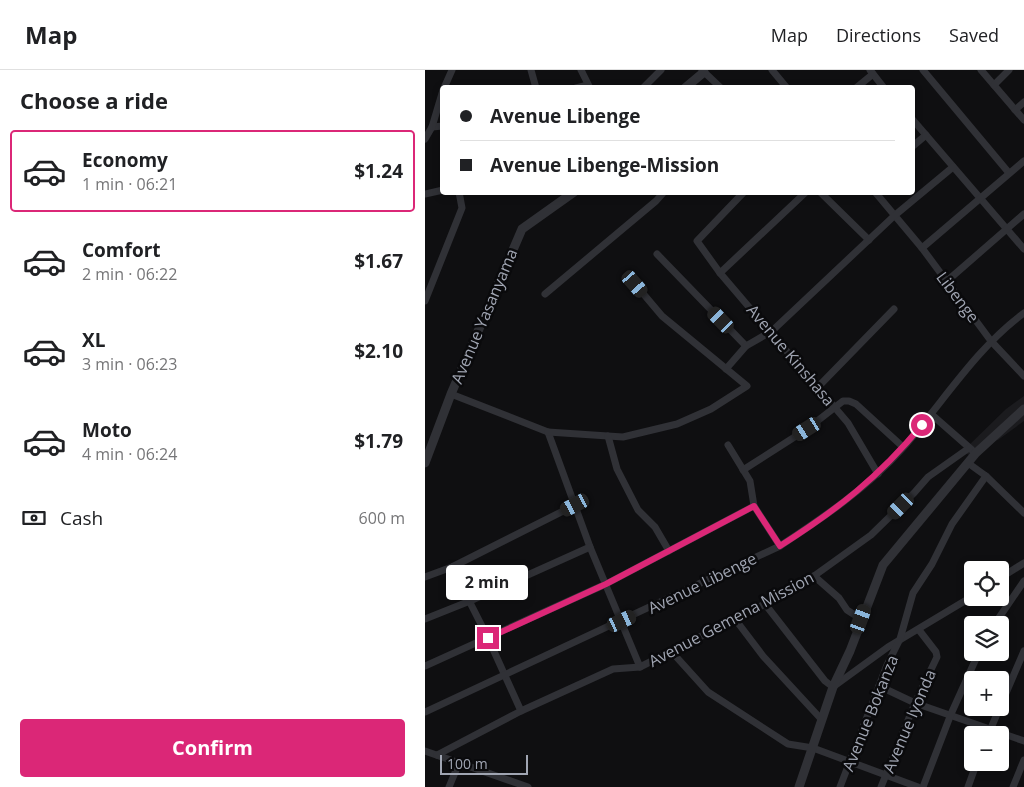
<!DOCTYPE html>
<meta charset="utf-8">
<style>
:root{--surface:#fff;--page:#f2f2f2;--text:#202124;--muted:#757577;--line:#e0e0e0;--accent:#db2777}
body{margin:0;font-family:"Open Sans",sans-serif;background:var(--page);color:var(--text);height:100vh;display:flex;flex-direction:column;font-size:19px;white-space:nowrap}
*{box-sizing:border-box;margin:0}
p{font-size:16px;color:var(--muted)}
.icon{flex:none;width:28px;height:28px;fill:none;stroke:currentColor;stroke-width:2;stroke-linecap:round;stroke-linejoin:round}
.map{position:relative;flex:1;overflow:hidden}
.sheet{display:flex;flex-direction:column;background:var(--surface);width:425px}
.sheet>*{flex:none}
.hud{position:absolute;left:15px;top:15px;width:475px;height:110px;border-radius:5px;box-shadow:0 2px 8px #0003;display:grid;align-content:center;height:110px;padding:0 20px;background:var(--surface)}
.fabs{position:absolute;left:539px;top:491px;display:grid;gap:10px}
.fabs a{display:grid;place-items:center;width:45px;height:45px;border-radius:5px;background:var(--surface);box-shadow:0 2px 8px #0003;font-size:25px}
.scale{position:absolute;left:15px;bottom:12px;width:88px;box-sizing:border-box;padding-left:5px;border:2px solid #a0a5b2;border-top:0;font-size:14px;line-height:18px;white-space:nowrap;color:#a0a5b2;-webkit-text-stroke:4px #0a0a0c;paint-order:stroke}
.end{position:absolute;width:22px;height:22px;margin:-11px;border:6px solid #db2777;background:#fff;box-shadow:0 0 0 2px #fff}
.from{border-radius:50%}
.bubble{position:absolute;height:35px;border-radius:5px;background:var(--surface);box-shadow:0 2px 8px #0003;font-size:16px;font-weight:700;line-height:35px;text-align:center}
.car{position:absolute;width:15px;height:30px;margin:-15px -8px;border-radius:6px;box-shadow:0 0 4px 1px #0007;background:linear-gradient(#222 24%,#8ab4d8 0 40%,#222 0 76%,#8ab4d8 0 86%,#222 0)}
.hud b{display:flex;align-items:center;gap:18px;height:48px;font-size:19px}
.hud b+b{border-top:1px solid var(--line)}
.hud i{width:12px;height:12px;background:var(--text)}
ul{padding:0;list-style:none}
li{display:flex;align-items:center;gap:15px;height:82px;margin:0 10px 8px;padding:0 10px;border:2px solid transparent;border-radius:5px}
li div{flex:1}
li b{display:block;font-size:19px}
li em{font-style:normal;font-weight:700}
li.selected{border-color:var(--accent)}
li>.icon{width:45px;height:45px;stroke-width:1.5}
h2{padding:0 20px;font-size:22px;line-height:60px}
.pay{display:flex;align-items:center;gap:12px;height:55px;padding:0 20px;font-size:19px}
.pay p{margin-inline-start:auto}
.cta{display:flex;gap:10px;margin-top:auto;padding:10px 20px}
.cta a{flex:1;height:58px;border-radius:5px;background:var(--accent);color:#fff;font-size:20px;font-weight:700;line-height:58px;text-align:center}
header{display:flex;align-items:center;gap:30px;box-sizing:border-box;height:70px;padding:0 25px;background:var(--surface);border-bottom:1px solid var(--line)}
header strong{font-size:24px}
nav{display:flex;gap:28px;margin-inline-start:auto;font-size:18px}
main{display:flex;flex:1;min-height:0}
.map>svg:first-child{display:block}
.built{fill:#1b1b1e}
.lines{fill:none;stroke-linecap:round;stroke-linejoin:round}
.minor{stroke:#303136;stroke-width:7}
.tertiary{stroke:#303136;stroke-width:9}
.route{stroke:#db2777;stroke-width:6}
.labels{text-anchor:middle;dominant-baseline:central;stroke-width:5;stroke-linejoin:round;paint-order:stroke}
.street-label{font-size:16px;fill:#a0a5b2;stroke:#0a0a0c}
</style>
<header>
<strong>Map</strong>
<nav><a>Map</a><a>Directions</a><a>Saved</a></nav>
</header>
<main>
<section class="sheet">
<h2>Choose a ride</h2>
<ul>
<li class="selected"><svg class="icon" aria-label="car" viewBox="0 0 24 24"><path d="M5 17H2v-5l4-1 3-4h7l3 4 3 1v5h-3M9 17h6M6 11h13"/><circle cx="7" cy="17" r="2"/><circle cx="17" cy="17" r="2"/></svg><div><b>Economy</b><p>1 min · 06:21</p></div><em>$1.24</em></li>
<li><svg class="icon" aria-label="car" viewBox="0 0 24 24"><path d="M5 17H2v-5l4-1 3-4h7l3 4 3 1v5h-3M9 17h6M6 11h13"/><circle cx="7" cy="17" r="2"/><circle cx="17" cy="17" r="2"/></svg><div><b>Comfort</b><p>2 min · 06:22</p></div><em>$1.67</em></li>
<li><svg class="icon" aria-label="car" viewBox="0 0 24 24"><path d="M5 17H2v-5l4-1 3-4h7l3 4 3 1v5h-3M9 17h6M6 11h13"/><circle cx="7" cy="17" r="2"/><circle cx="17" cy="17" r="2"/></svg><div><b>XL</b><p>3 min · 06:23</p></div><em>$2.10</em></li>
<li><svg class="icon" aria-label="car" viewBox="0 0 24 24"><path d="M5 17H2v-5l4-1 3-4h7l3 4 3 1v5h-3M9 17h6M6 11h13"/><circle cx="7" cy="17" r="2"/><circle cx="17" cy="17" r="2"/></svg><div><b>Moto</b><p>4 min · 06:24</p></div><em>$1.79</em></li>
</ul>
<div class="pay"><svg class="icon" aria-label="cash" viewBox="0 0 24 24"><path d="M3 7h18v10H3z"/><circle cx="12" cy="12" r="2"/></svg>Cash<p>600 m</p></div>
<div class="cta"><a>Confirm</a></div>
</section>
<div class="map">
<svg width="599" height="717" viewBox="0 0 599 717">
<rect width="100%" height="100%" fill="#0f0f11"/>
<path class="built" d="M599,326V351L573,370L568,371L548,388L538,381L581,339Z"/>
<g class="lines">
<g class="minor">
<path d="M106,0L111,18"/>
<path d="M156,0L165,18"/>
<path d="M277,0L296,18"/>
<path d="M347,0L362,18"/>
<path d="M445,0L459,18"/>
<path d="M498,0L584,103"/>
<path d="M556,0L599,50"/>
<path d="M569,15L584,0"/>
<path d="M19,18L27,0"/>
<path d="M151,18L163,15"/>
<path d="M218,18L236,0"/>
<path d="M431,18L448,4"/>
<path d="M590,40L599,32"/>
<path d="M488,50L599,179"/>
<path d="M7,57L18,56"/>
<path d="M0,69L7,57L18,20"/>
<path d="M488,76L501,65"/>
<path d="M319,122L272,171L295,203L423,353L453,404"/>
<path d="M395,122L444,170"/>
<path d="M450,122L497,178L566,271L599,306"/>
<path d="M0,124L18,120"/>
<path d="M497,178L599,91"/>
<path d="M232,184L321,276L347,261L469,146L528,97"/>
<path d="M295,203L381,122"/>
<path d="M522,211L599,144"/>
<path d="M120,224L231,131L239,122"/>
<path d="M0,231L37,138L34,122"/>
<path d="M301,299L321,276"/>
<path d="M393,317L469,239"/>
<path d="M26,324L123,362L165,477L215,597"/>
<path d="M506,344L547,380"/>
<path d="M123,362L198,367L252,354L286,339L322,316L237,246L210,214"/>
<path d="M183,366L192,399L213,440L230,457L244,481"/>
<path d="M303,375L325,411L329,436L355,476"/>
<path d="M543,393L561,406L599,443"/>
<path d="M318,400L382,359L418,331H424L431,334L478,377"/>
<path d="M27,497L63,568L96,641"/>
<path d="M389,506L414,528L422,540L436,549"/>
<path d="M0,507L27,497L150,435"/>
<path d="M575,508L599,493"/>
<path d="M340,534L400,611L408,617L463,577L548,526"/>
<path d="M0,549L45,531L165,477"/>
<path d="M310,549L338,586L397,650"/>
<path d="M569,555L599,511"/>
<path d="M246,581L283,622L363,674L388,678L493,717"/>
<path d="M0,596L181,514L329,436"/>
<path d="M454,616L490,633L599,671"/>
<path d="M0,642L355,476C399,447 442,418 477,379C517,334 550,279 599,243"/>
<path d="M563,665L599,581"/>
<path d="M0,681L103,717"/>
<path d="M12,685L96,641L188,599L215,597L340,534L389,506L446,465L489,423L503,407L544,378"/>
<path d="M24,717L34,693"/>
<path d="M415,717L462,595L475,569L488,523L507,494L527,454L561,406"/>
<path d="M456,717L490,633L512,587L511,582L494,560"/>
<path d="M498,717L526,644L554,582"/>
<path d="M543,717L552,692"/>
<path d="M588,717L599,690"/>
</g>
<g class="tertiary">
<path d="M260,18L279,2"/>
<path d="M0,393L26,324L97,159L149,122"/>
<path d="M374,717L408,617L425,581L458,495L551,383L599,339"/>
</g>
</g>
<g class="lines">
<path class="route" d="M63,568L181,514L329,436L355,476C413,439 453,408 497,355"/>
</g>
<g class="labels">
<g class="street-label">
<text transform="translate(533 227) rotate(53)">Libenge</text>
<text transform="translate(59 246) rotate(-67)">Avenue Yasanyama</text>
<text transform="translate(366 285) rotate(50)">Avenue Kinshasa</text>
<text transform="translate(277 513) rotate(-26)">Avenue Libenge</text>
<text transform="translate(306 549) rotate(-28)">Avenue Gemena Mission</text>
<text transform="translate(445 643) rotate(-68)">Avenue Bokanza</text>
<text transform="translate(484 651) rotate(-67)">Avenue Iyonda</text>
</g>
</g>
</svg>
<div class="fabs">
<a><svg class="icon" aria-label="locate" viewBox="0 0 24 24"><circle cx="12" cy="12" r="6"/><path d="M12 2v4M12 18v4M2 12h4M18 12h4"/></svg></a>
<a><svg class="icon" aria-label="layers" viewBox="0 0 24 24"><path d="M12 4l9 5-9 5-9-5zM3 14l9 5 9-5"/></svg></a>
<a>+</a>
<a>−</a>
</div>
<div class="scale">100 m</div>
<i class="end from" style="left:497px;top:355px"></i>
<i class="end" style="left:63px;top:568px"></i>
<div class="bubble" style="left:21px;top:495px;width:82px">2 min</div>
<i class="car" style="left:210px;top:214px;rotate:139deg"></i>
<i class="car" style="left:296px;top:250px;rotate:316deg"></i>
<i class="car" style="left:382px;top:359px;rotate:238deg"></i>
<i class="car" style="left:150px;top:435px;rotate:243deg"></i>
<i class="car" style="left:476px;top:436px;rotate:225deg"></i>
<i class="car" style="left:436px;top:549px;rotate:20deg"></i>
<i class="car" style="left:197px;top:551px;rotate:65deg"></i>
<div class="hud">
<b><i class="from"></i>Avenue Libenge</b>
<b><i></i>Avenue Libenge-Mission</b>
</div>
</div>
</main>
